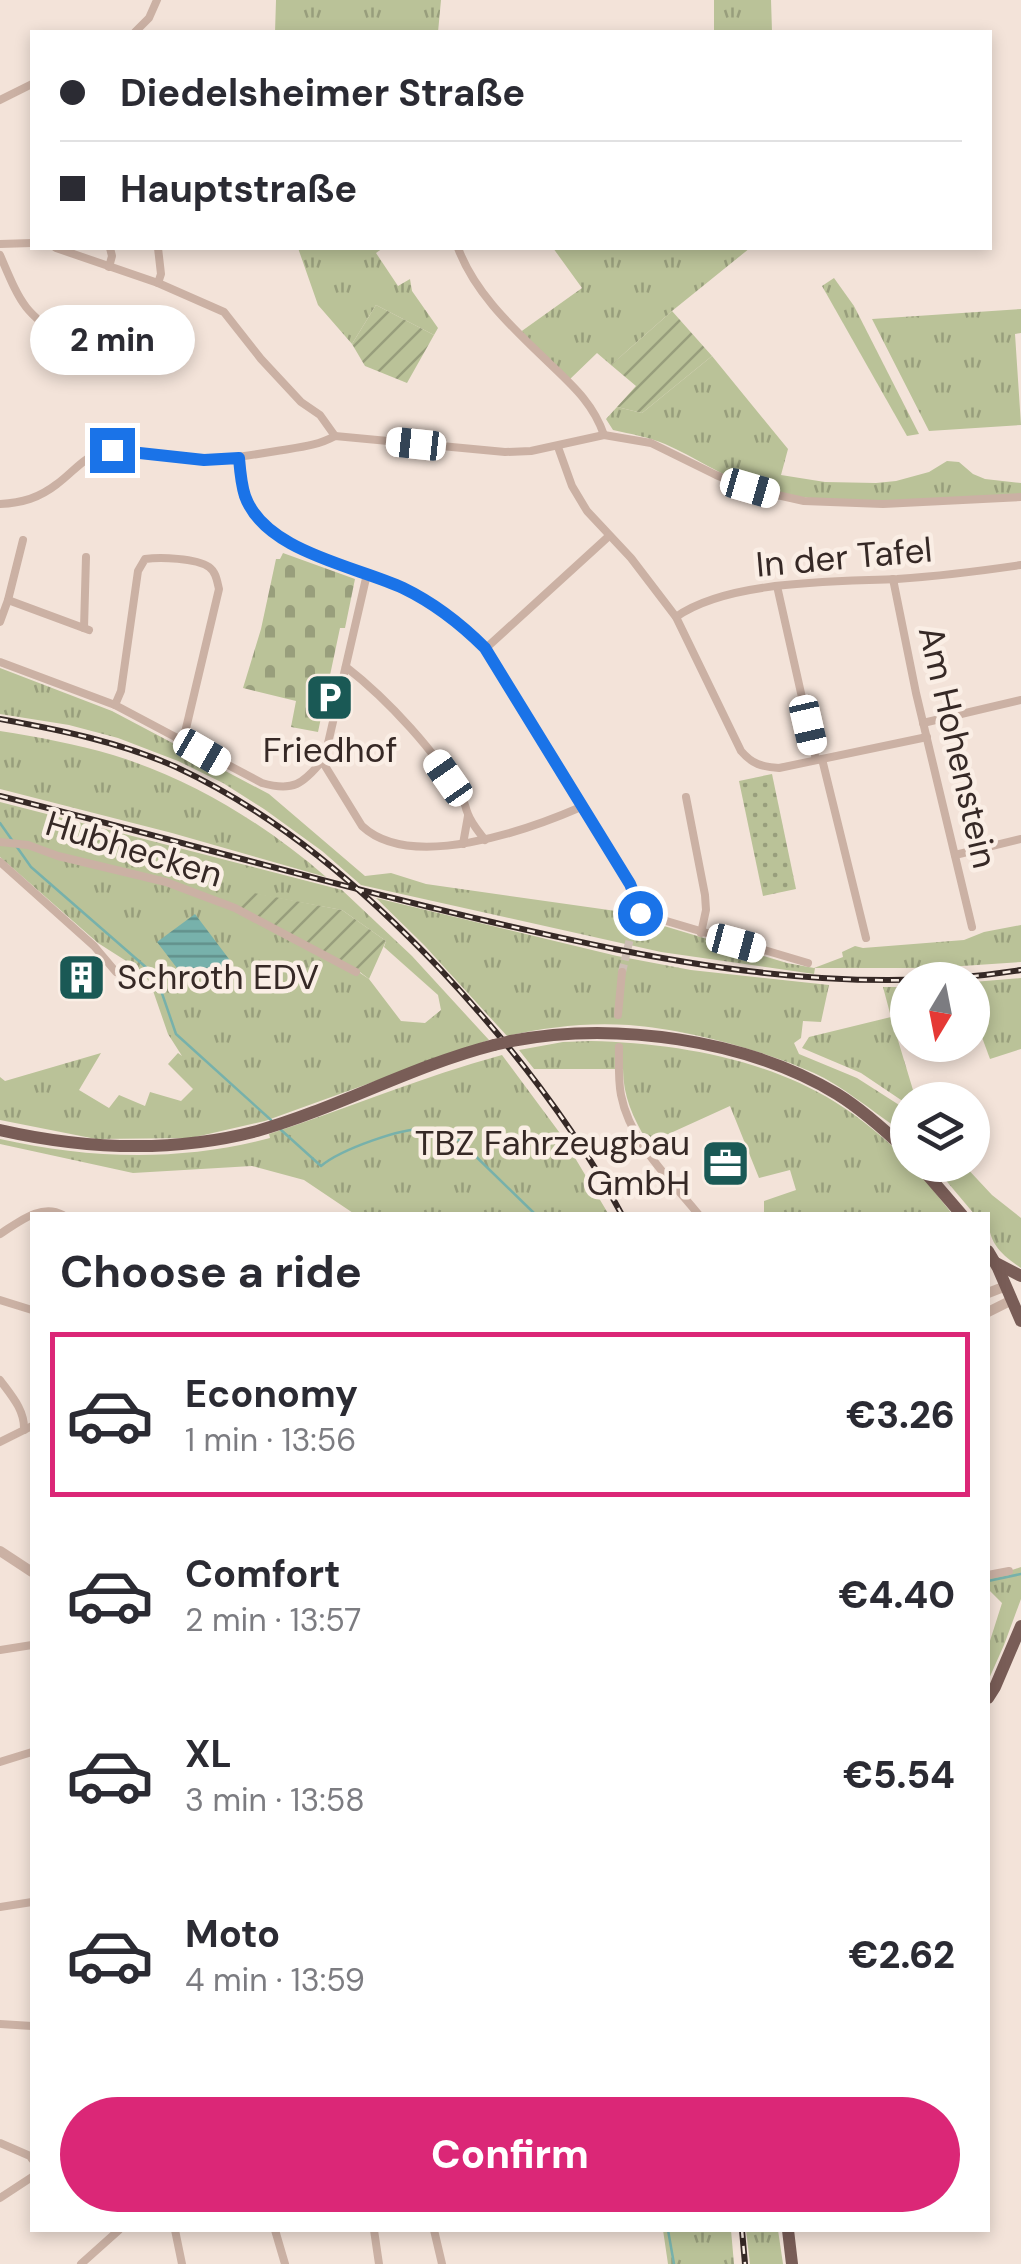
<!DOCTYPE html>
<meta charset="utf-8">
<style>
:root{--surface:#fff;--page:#f7f7f7;--text:#2b2b33;--muted:#7c7c81;--line:#e1e1e2;--accent:#db2777}
body{margin:0;font-family:"DM Sans",sans-serif;background:var(--page);color:var(--text);height:100vh;display:flex;flex-direction:column;font-size:38px;white-space:nowrap}
*{box-sizing:border-box;margin:0}
p{font-size:32px;color:var(--muted)}
.icon{flex:none;width:55px;height:55px;fill:none;stroke:currentColor;stroke-width:2;stroke-linecap:round;stroke-linejoin:round}
.map{position:relative;flex:1;overflow:hidden}
.side{position:absolute;left:30px;top:1212px;width:960px;height:1020px;display:flex;flex-direction:column;background:var(--surface);border-radius:0px;box-shadow:0 5px 15px #0003}
.side>*{flex:none}
.banner{position:absolute;left:30px;top:30px;width:962px;height:220px;border-radius:0px;box-shadow:0 5px 15px #0003;display:grid;align-content:center;height:220px;padding:0 30px;background:var(--surface)}
.needle{width:65px;rotate:190deg}
.fabs{position:absolute;left:890px;top:962px;display:grid;gap:20px}
.fabs a{display:grid;place-items:center;width:100px;height:100px;border-radius:50%;background:var(--surface);box-shadow:0 5px 15px #0003;font-size:50px}
.end{position:absolute;width:45px;height:45px;margin:-22px;border:12px solid #1a73e8;background:#fff;box-shadow:0 0 0 5px #fff}
.from{border-radius:50%}
.bubble{position:absolute;height:70px;border-radius:35px;background:var(--surface);box-shadow:0 5px 15px #0003;font-size:32px;font-weight:800;line-height:70px;text-align:center}
.car{position:absolute;width:30px;height:60px;margin:-30px -15px;border-radius:12px;box-shadow:0 0 8px 2px #0007;background:linear-gradient(#fff 24%,#345 0 40%,#fff 0 76%,#345 0 86%,#fff 0)}
.banner b{display:flex;align-items:center;gap:35px;height:95px;font-size:38px}
.banner b+b{border-top:2px solid var(--line)}
.banner i{width:25px;height:25px;background:var(--text)}
ul{padding:0;list-style:none}
li{display:flex;align-items:center;gap:30px;height:165px;margin:0 20px 15px;padding:0 10px;border:5px solid transparent;border-radius:0px}
li div{flex:1}
li b{display:block;font-size:38px}
li em{font-style:normal;font-weight:800}
li.active{border-color:var(--accent)}
li>.icon{width:90px;height:90px;stroke-width:1.5}
h2{padding:0 30px;font-size:45px;line-height:120px}
.primary-button{display:flex;gap:20px;margin-top:auto;padding:20px 30px}
.primary-button a{flex:1;height:115px;border-radius:60px;background:var(--accent);color:#fff;font-size:40px;font-weight:800;line-height:115px;text-align:center}
.map>svg:first-child{display:block}
.grass{fill:url(#grass-tufts);fill-rule:evenodd}
.cemetery{fill:url(#cemetery-stones)}
.park{fill:url(#park-dots)}
.garden{fill:url(#garden-furrows)}
.water{fill:url(#water-rules)}
.lines{fill:none;stroke-linecap:round;stroke-linejoin:round}
.stream{stroke:#77b1ab;stroke-width:2.5}
.minor-tunnel{stroke:#cdbeb5;stroke-width:8;stroke-dasharray:8 4;stroke-linecap:butt}
.minor{stroke:#cbb1a4;stroke-width:8}
.tertiary{stroke:#cbb1a4;stroke-width:10}
.primary{stroke:#795d57;stroke-width:12}
.rail-casing{stroke:#362926;stroke-width:6}
.rail{stroke:#faeee5;stroke-width:2.5;stroke-dasharray:8;stroke-linecap:butt}
.primary-bridge{stroke:#795d57;stroke-width:12}
.route{stroke:#1a73e8;stroke-width:12}
.labels{text-anchor:middle;dominant-baseline:central;stroke-width:9;stroke-linejoin:round;paint-order:stroke}
.street-label{font-size:35px;fill:#362926;stroke:#faeee5}
.poi-label{font-size:35px;fill:#362926;stroke:#faeee5}
</style>
<div class="map">
<svg width="1021" height="2264" viewBox="0 0 1021 2264">
<defs>
<pattern id="grass-tufts" width="24" height="20" patternUnits="userSpaceOnUse" patternTransform="scale(2.5)"><rect width="24" height="20" fill="#bac298"/><path d="M3 7l-1-3M5 7V3M7 7l1-3M15 17l-1-3M17 17v-4M19 17l1-3" fill="none" stroke="#989e7c"/></pattern>
<pattern id="cemetery-stones" width="16" height="16" patternUnits="userSpaceOnUse" patternTransform="scale(2.5)"><rect width="16" height="16" fill="#bac298"/><path d="M2 7V4a2 2 0 0 1 4 0v3zM10 15v-3a2 2 0 0 1 4 0v3z" fill="#989e7c"/></pattern>
<pattern id="park-dots" width="8" height="8" patternUnits="userSpaceOnUse" patternTransform="scale(2.5)"><rect width="8" height="8" fill="#bac298"/><path d="M2 2h.1M6 6h.1" fill="none" stroke="#989e7c" stroke-width="1.8" stroke-linecap="round"/></pattern>
<pattern id="garden-furrows" width="10" height="10" patternUnits="userSpaceOnUse" patternTransform="scale(2.5)"><rect width="10" height="10" fill="#bac298"/><path d="M-1 1l2-2M0 10L10 0M9 11l2-2" fill="none" stroke="#989e7c"/></pattern>
<pattern id="water-rules" width="6" height="5" patternUnits="userSpaceOnUse" patternTransform="scale(2.5)"><rect width="6" height="5" fill="#77b1ab"/><path d="M0 2.5h6" fill="none" stroke="#62908b"/></pattern>
</defs>
<rect width="100%" height="100%" fill="#f3e3d9"/>
<g class="grass">
<path d="M276,0H441L438,32H275Z"/>
<path d="M714,0H771L772,32H714Z"/>
<path d="M298,248H383L376,253L398,286L410,279L412,291L438,328L434,335L376,305L352,344L318,305Z"/>
<path d="M553,248H750L672,311L611,365L597,353L568,381L519,333L582,288Z"/>
<path d="M834,278L854,306L919,434L907,436L822,286Z"/>
<path d="M1021,309V333L1015,334L1021,425L929,431L872,319Z"/>
<path d="M712,356L788,449L781,475L825,482L876,483L896,481L929,472L947,461L959,462L973,474L985,479L1021,483V495C936,498 837,512 755,487C723,477 695,457 665,444C648,437 631,434 613,430L606,419L617,407L642,413Z"/>
<path d="M0,668L112,711L269,794L365,876L391,873L426,884L623,912L628,925L641,928L644,920L787,963L814,968L843,957L842,952L855,946L863,948L964,940L984,932L1021,925V962L932,968H815L814,974L661,952L361,885L322,851L264,809L223,783L178,761L118,738L69,725L0,714Z"/>
<path d="M0,731C38,737 76,744 113,755C191,779 264,823 326,877L172,833L0,789Z"/>
<path d="M0,802L342,890L412,956L489,1040L265,1121L191,1138L96,1139L0,1120V1077L5,1081L101,1053L79,1090L109,1108L119,1095L145,1106L150,1092L181,1101L193,1089L168,1064L178,1053L182,1056L168,1034L150,982L134,966L98,943L0,857ZM239,891L342,910L386,941L384,947L438,995L441,1010L425,1023L401,1021L369,979Z"/>
<path d="M376,898L617,956L691,970L829,985L821,1022L803,1021L801,1038L794,1043L799,1054L857,1078L907,1110V1138L897,1128C871,1110 842,1086 814,1073C763,1050 685,1029 629,1025C588,1022 546,1027 507,1036L424,945Z"/>
<path d="M1021,978V1049L990,1059L973,1013V982Z"/>
<path d="M883,987H907V1023L894,1027L916,1100H908L907,1104L861,1073L802,1048L809,1037L891,1017Z"/>
<path d="M591,1041C673,1043 764,1058 835,1102C861,1118 885,1139 907,1159L908,1165H913L953,1215H759L764,1213V1201L796,1190L790,1170L759,1178L730,1106L653,1141H647C633,1118 623,1096 623,1069H534L519,1050L563,1042Z"/>
<path d="M502,1055L562,1136L609,1215H356L304,1180L252,1166L133,1173L0,1144V1139C88,1159 182,1162 270,1138L269,1134C347,1109 423,1076 502,1055Z"/>
<path d="M933,1165H964L992,1195L1021,1218V1268C999,1253 988,1242 988,1215H975Z"/>
<path d="M1021,1567V1599L1004,1645L988,1681V1647L1002,1603L988,1589V1574L1009,1571Z"/>
<path d="M663,2230H731L734,2264H668Z"/>
<path d="M746,2230H778L783,2264H750Z"/>
</g>
<path class="cemetery" d="M283,553L355,579L345,628H340L318,732L291,727L296,701L243,688L261,629L276,559H280Z"/>
<path class="park" d="M772,774L796,889L763,896L739,781Z"/>
<g class="garden">
<path d="M376,305L434,335L407,383L365,366L352,344Z"/>
<path d="M672,311L712,356L642,413L617,407L636,386L611,365Z"/>
<path d="M239,890L342,910L386,941L369,979L356,969L236,906Z"/>
</g>
<path class="water" d="M195,914L232,963L206,983L195,968L183,976L157,942Z"/>
<g class="lines">
<g class="stream">
<path d="M0,823L31,867L156,976L176,1034L271,1120"/>
<path d="M280,1129L321,1166C340,1150 404,1126 429,1129C440,1131 450,1136 460,1141L536,1215"/>
<path d="M988,1581L1021,1574"/>
<path d="M668,2230L674,2264"/>
</g>
<path class="minor-tunnel" d="M622,972L631,934"/>
<g class="minor">
<path d="M135,32L149,18L157,0"/>
<path d="M0,100L32,84"/>
<path d="M0,244L32,243"/>
<path d="M56,248L158,283L224,312L261,359L301,402L320,415L335,436"/>
<path d="M158,248L161,274L158,283"/>
<path d="M458,248C475,294 514,329 548,362C572,385 593,403 604,435"/>
<path d="M0,255C21,304 23,312 68,342"/>
<path d="M109,267L112,256L110,248"/>
<path d="M558,447L572,486L587,511L631,558L676,617L741,751C752,764 762,767 779,768L927,737"/>
<path d="M239,458C240,470 241,484 245,496C266,552 355,565 403,588C435,603 461,624 485,649L630,884L636,906L631,934"/>
<path d="M0,504C22,503 39,498 57,484C75,471 84,455 107,451C129,448 154,456 176,458C213,462 247,456 283,450C302,447 319,445 335,436L505,452L531,451L604,435L651,443L716,475L750,489L804,501L883,504L1021,497"/>
<path d="M367,574L326,752L322,761L362,826C411,872 528,830 581,807"/>
<path d="M893,579L916,693L972,927"/>
<path d="M777,586L816,760"/>
<path d="M8,600L23,540"/>
<path d="M676,617C728,580 834,582 897,579C939,576 980,571 1021,565"/>
<path d="M0,622L8,600L89,630"/>
<path d="M84,628L86,557"/>
<path d="M485,649L609,536"/>
<path d="M0,662L115,705L262,783C293,792 303,784 322,761"/>
<path d="M346,667C386,698 439,754 462,799C467,807 464,805 468,814C471,823 479,832 485,840"/>
<path d="M115,705L121,691L138,571L145,559C160,557 196,558 209,567C216,572 217,581 219,589L183,741"/>
<path d="M923,723L1021,700"/>
<path d="M822,759L866,938"/>
<path d="M686,797L705,895L706,910L701,933"/>
<path d="M0,842L28,845L58,856L166,882L235,908L356,972"/>
<path d="M463,844L468,816"/>
<path d="M955,855L1021,839"/>
<path d="M0,862L94,946L116,972"/>
<path d="M636,912L808,963"/>
<path d="M618,1015L622,972"/>
<path d="M619,1047C619,1063 618,1080 621,1095C630,1142 670,1179 699,1215"/>
<path d="M0,1234C19,1222 41,1203 63,1215"/>
<path d="M0,1300L32,1310"/>
<path d="M0,1380C11,1395 25,1410 24,1430"/>
<path d="M0,1442L32,1426"/>
<path d="M988,1575L1009,1571"/>
<path d="M0,1650L32,1645"/>
<path d="M0,1762L32,1752"/>
<path d="M0,1907L32,1902"/>
<path d="M0,2024L32,2026"/>
<path d="M0,2143L30,2156L32,2159"/>
<path d="M0,2198L32,2177"/>
<path d="M175,2230L182,2264"/>
<path d="M275,2230L285,2264"/>
<path d="M374,2230L379,2264"/>
<path d="M434,2230L442,2264"/>
<path d="M81,2264L119,2230"/>
</g>
<g class="tertiary">
<path d="M988,1293L1006,1286"/>
<path d="M988,1312L1012,1300"/>
<path d="M0,1551L32,1572"/>
</g>
<g class="primary">
<path d="M511,1041C614,1021 746,1039 837,1094C863,1110 886,1131 908,1152"/>
<path d="M0,1130C84,1149 173,1153 257,1131C338,1108 412,1066 494,1045"/>
<path d="M919,1165L962,1215"/>
<path d="M988,1251L998,1268L1021,1321"/>
<path d="M996,1263L1021,1276"/>
<path d="M988,1698L995,1687L1021,1626"/>
<path d="M788,2230L792,2264"/>
</g>
<defs>
<g id="rail">
<path d="M0,719C60,730 120,742 176,767C279,815 364,889 441,970C511,1045 574,1125 622,1215"/>
<path d="M0,796C161,836 321,882 483,920C659,961 840,999 1021,970"/>
<path d="M742,2230L745,2264"/>
</g>
</defs>
<use href="#rail" class="rail-casing"/>
<use href="#rail" class="rail"/>
<path class="primary-bridge" d="M494,1045L511,1041"/>
</g>
<g class="lines">
<path class="route" d="M112,450L204,460L239,458C240,470 241,484 245,496C265,552 356,566 403,588C434,603 461,624 485,648L630,884L636,899V912L640,913"/>
</g>
<defs>
<symbol id="parking-square" viewBox="-11 -11 22 22"><rect x="-9" y="-9" width="18" height="18" rx="4" fill="#1a5955" stroke="#faeee5"/><path d="M-3.5-5.5H1a3.5 3.5 0 0 1 0 7H-1V5.5H-3.5ZM-1-3.4V-.6H.8a1.4 1.4 0 0 0 0-2.8Z" fill="#fff"/></symbol>
<symbol id="building-square" viewBox="-11 -11 22 22"><rect x="-9" y="-9" width="18" height="18" rx="4" fill="#1a5955" stroke="#faeee5"/><path d="M-4-6H4V6H1V3H-1V6H-4ZM-2.5-4.3h1.7v1.8h-1.7ZM.8-4.3h1.7v1.8H.8ZM-2.5-1h1.7V.8h-1.7ZM.8-1h1.7V.8H.8Z" fill="#fff"/></symbol>
<symbol id="office-square" viewBox="-11 -11 22 22"><rect x="-9" y="-9" width="18" height="18" rx="4" fill="#1a5955" stroke="#faeee5"/><path d="M-6-3h4V-5.5h4V-3h4V5H-6ZM-1-4.5V-3h2v-1.5ZM-6 0V1H6V0Z" fill="#fff"/></symbol>
</defs>
<g fill-rule="evenodd">
<use href="#parking-square" x="302" y="670" width="55" height="55"/>
<use href="#building-square" x="54" y="950" width="55" height="55"/>
<use href="#office-square" x="698" y="1136" width="55" height="55"/>
</g>
<g class="labels">
<g class="street-label">
<text transform="translate(844 557) rotate(-5)">In der Tafel</text>
<text transform="translate(958 747) rotate(77)">Am Hohenstein</text>
<text transform="translate(134 849) rotate(17)">Hubhecken</text>
</g>
<g class="poi-label">
<text x="330" y="750">Friedhof</text>
<text x="117" y="977" text-anchor="start">Schroth EDV</text>
<text x="690" y="1143" text-anchor="end">TBZ Fahrzeugbau<tspan x="690" dy="40">GmbH</tspan></text>
</g>
</g>
</svg>
<div class="fabs">
<a><svg class="needle" viewBox="-14 -14 28 28"><path d="M0-13l5 13h-10z" fill="#e53935"/><path d="M0 13l5-13h-10z" fill="#7c7c81"/></svg></a>
<a><svg class="icon" aria-label="layers" viewBox="0 0 24 24"><path d="M12 4l9 5-9 5-9-5zM3 14l9 5 9-5"/></svg></a>
</div>
<i class="end from" style="left:640px;top:913px"></i>
<i class="end" style="left:112px;top:450px"></i>
<div class="bubble" style="left:30px;top:305px;width:165px">2 min</div>
<i class="car" style="left:416px;top:444px;rotate:276deg"></i>
<i class="car" style="left:750px;top:488px;rotate:106deg"></i>
<i class="car" style="left:808px;top:725px;rotate:167deg"></i>
<i class="car" style="left:202px;top:752px;rotate:120deg"></i>
<i class="car" style="left:448px;top:778px;rotate:325deg"></i>
<i class="car" style="left:736px;top:943px;rotate:105deg"></i>
<div class="banner">
<b><i class="from"></i>Diedelsheimer Straße</b>
<b><i></i>Hauptstraße</b>
</div>
<section class="side">
<h2>Choose a ride</h2>
<ul>
<li class="active"><svg class="icon" aria-label="car" viewBox="0 0 24 24"><path d="M5 17H2v-5l4-1 3-4h7l3 4 3 1v5h-3M9 17h6M6 11h13"/><circle cx="7" cy="17" r="2"/><circle cx="17" cy="17" r="2"/></svg><div><b>Economy</b><p>1 min · 13:56</p></div><em>€3.26</em></li>
<li><svg class="icon" aria-label="car" viewBox="0 0 24 24"><path d="M5 17H2v-5l4-1 3-4h7l3 4 3 1v5h-3M9 17h6M6 11h13"/><circle cx="7" cy="17" r="2"/><circle cx="17" cy="17" r="2"/></svg><div><b>Comfort</b><p>2 min · 13:57</p></div><em>€4.40</em></li>
<li><svg class="icon" aria-label="car" viewBox="0 0 24 24"><path d="M5 17H2v-5l4-1 3-4h7l3 4 3 1v5h-3M9 17h6M6 11h13"/><circle cx="7" cy="17" r="2"/><circle cx="17" cy="17" r="2"/></svg><div><b>XL</b><p>3 min · 13:58</p></div><em>€5.54</em></li>
<li><svg class="icon" aria-label="car" viewBox="0 0 24 24"><path d="M5 17H2v-5l4-1 3-4h7l3 4 3 1v5h-3M9 17h6M6 11h13"/><circle cx="7" cy="17" r="2"/><circle cx="17" cy="17" r="2"/></svg><div><b>Moto</b><p>4 min · 13:59</p></div><em>€2.62</em></li>
</ul>
<div class="primary-button"><a>Confirm</a></div>
</section>
</div>
